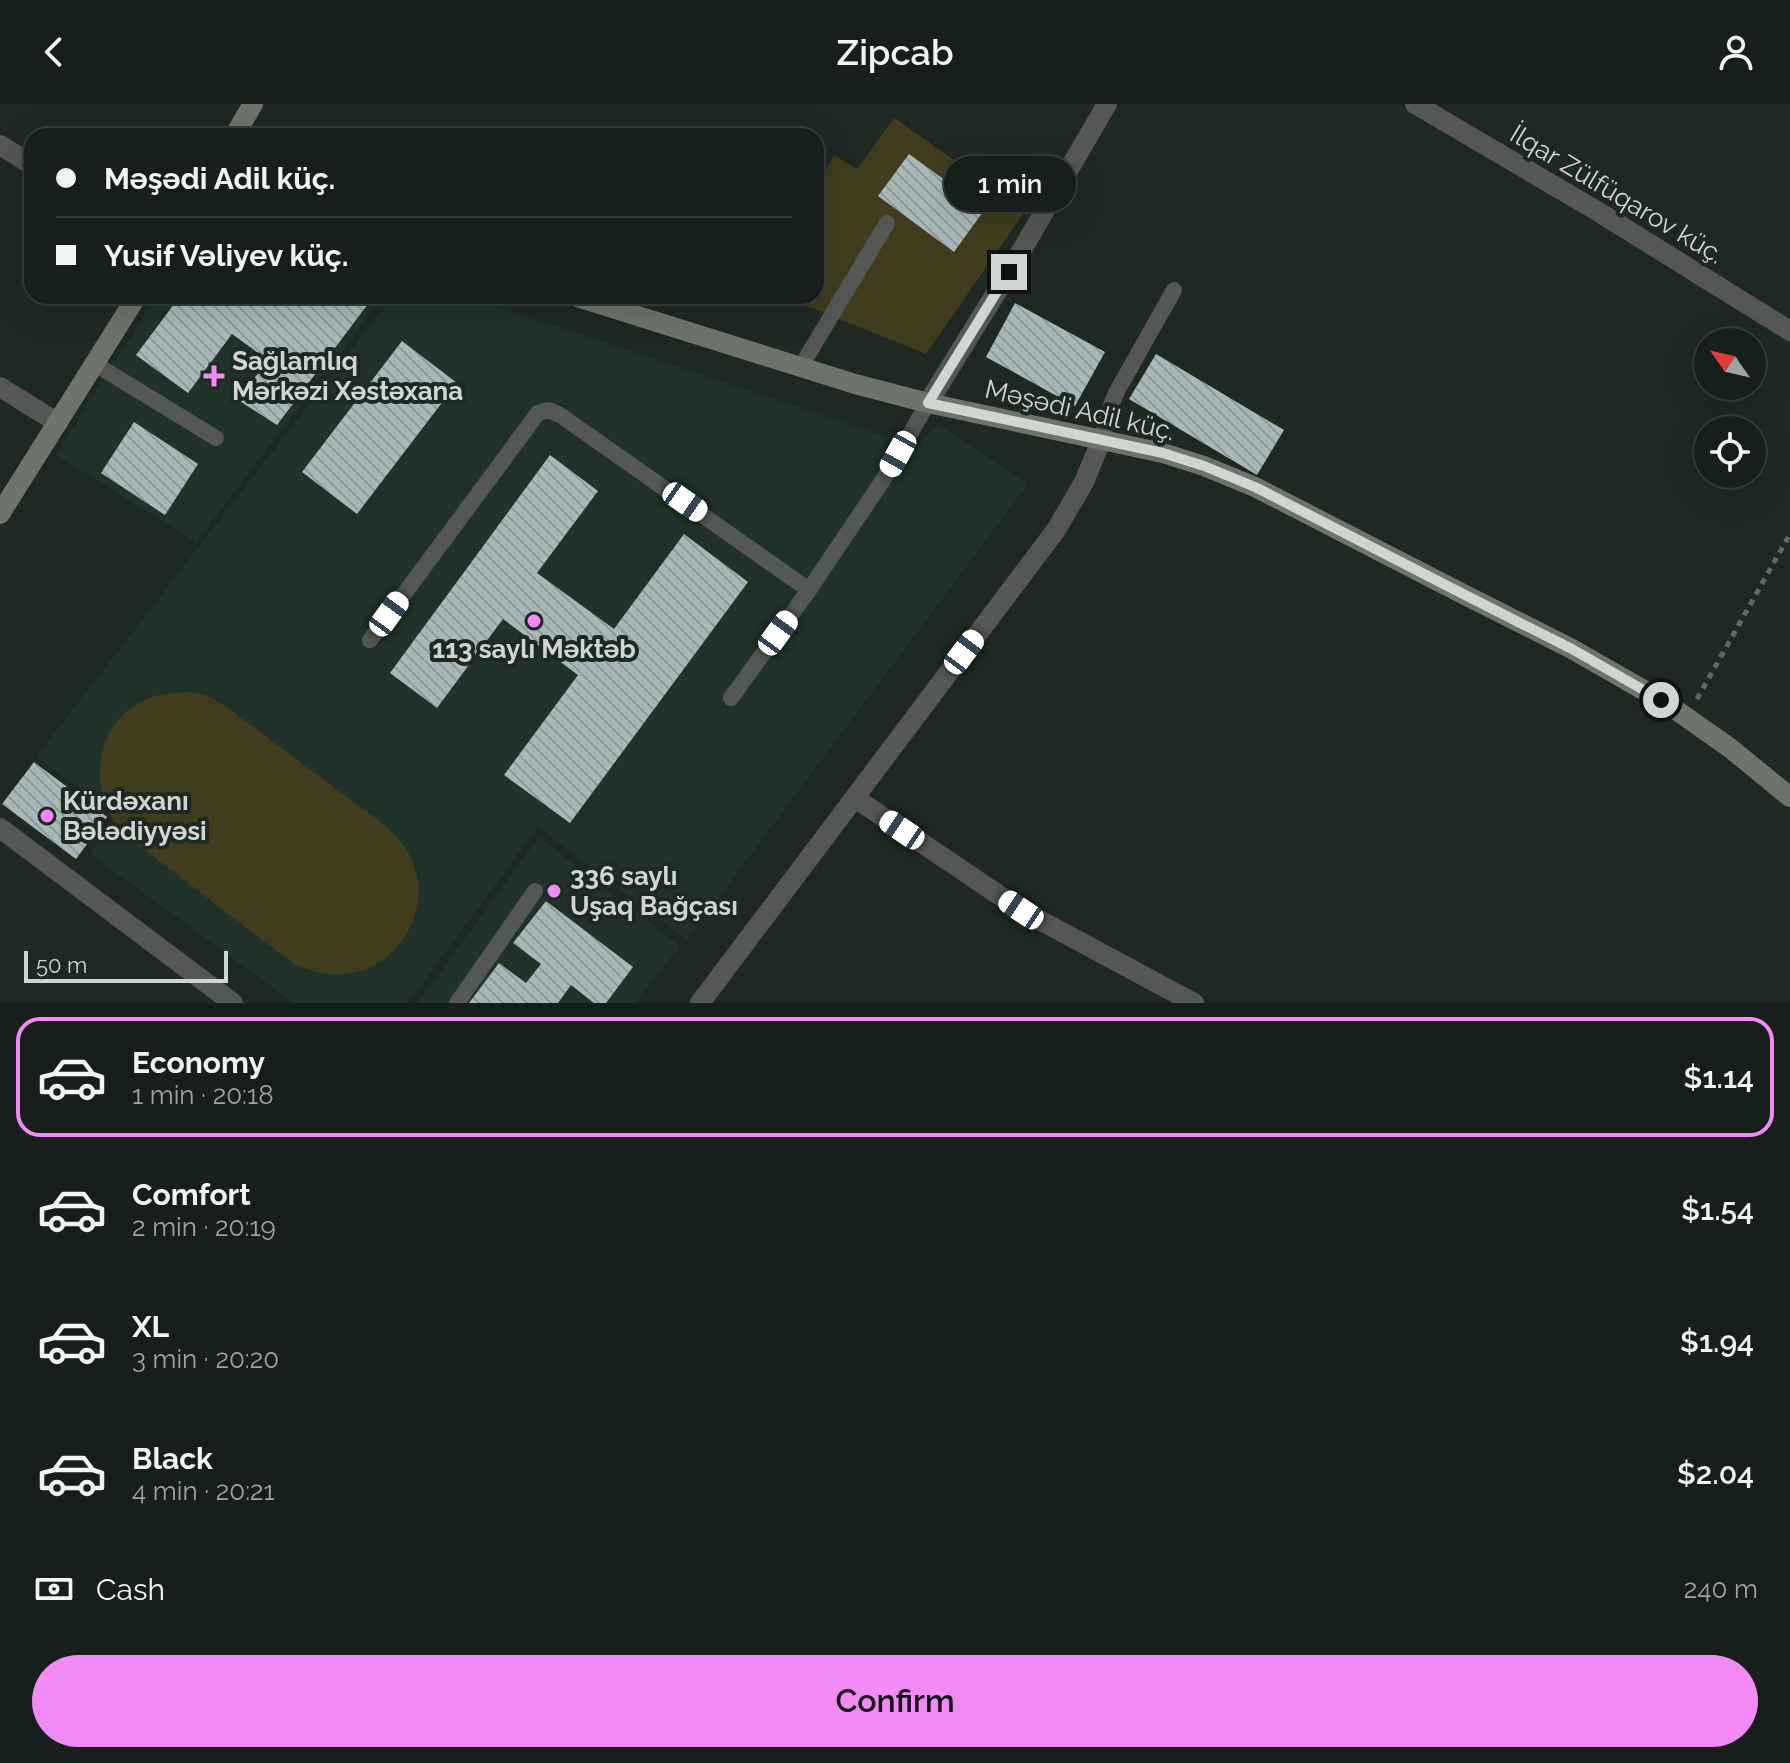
<!DOCTYPE html>
<meta charset="utf-8">
<style>
:root{--surface:#161f1b;--page:#232c28;--text:#f1f3f6;--muted:#9ea2a3;--line:#353d3a;--accent:#f18af4}
body{margin:0;font-family:Raleway,sans-serif;background:var(--page);color:var(--text);height:100vh;display:flex;flex-direction:column;font-size:30px;white-space:nowrap}
*{box-sizing:border-box;margin:0}
p{font-size:26px;color:var(--muted)}
.icon{flex:none;width:44px;height:44px;fill:none;stroke:currentColor;stroke-width:2;stroke-linecap:round;stroke-linejoin:round}
.map{position:relative;height:899px;overflow:hidden}
.details{display:flex;flex-direction:column;background:var(--surface);flex:1}
.details>*{flex:none}
.banner{position:absolute;left:24px;top:24px;width:800px;height:176px;border-radius:24px;box-shadow:0 8px 32px #0002,0 0 0 2px var(--line);display:grid;align-content:center;height:176px;padding:0 32px;background:var(--surface)}
.needle{width:52px;rotate:304deg}
.tools{position:absolute;left:1694px;top:224px;display:grid;gap:16px}
.tools a{display:grid;place-items:center;width:72px;height:72px;border-radius:50%;background:var(--surface);box-shadow:0 8px 32px #0002,0 0 0 2px var(--line);font-size:40px}
.scale{position:absolute;left:24px;bottom:20px;width:204px;box-sizing:border-box;padding-left:8px;border:4px solid #cfd6d2;border-top:0;font-size:22px;line-height:28px;white-space:nowrap;color:#cfd6d2;-webkit-text-stroke:6px #1e2924;paint-order:stroke}
.end{position:absolute;width:36px;height:36px;margin:-18px;border:10px solid #cfd6d2;background:#111;box-shadow:0 0 0 4px #111}
.from{border-radius:50%}
.bubble{position:absolute;height:56px;border-radius:28px;background:var(--surface);box-shadow:0 8px 32px #0002,0 0 0 2px var(--line);font-size:26px;font-weight:600;line-height:56px;text-align:center}
.car{position:absolute;width:24px;height:48px;margin:-24px -12px;border-radius:10px;box-shadow:0 0 6px 2px #0007;background:linear-gradient(#fff 24%,#345 0 40%,#fff 0 76%,#345 0 86%,#fff 0)}
.banner b{display:flex;align-items:center;gap:28px;height:76px;font-size:30px}
.banner b+b{border-top:2px solid var(--line)}
.banner i{width:20px;height:20px;background:var(--text)}
ul{padding:14px 0 0;list-style:none}
li{display:flex;align-items:center;gap:24px;height:120px;margin:0 16px 12px;padding:0 16px;border:4px solid transparent;border-radius:24px}
li div{flex:1}
li b{display:block;font-size:30px}
li em{font-style:normal;font-weight:600}
li.on{border-color:var(--accent)}
li>.icon{width:72px;height:72px;stroke-width:1.5}
.pay{display:flex;align-items:center;gap:20px;height:88px;padding:0 32px;font-size:30px}
.pay p{margin-inline-start:auto}
.button{display:flex;gap:16px;margin-top:auto;padding:16px 32px}
.button a{flex:1;height:92px;border-radius:48px;background:var(--accent);color:#111;font-size:32px;font-weight:600;line-height:92px;text-align:center}
header{display:flex;justify-content:space-between;align-items:center;height:104px;padding:0 32px;background:var(--surface);font-size:36px;font-weight:600}
.map>svg:first-child{display:block}
.built{fill:#20322a}
.green{fill:#403c1c}
.building{fill:url(#building-back-hatch)}
.lines{fill:none;stroke-linecap:round;stroke-linejoin:round}
.path{stroke:#606a65;stroke-width:5;stroke-dasharray:6 6;stroke-linecap:butt}
.lane{stroke:#545753;stroke-width:16}
.street{stroke:#545753;stroke-width:20}
.secondary{stroke:#6e736c;stroke-width:20}
.route{stroke:#cfd6d2;stroke-width:10}
.poi-dot{fill:#f18af4;stroke:#1e2924;stroke-width:3}
.labels{text-anchor:middle;dominant-baseline:central;stroke-width:8;stroke-linejoin:round;paint-order:stroke}
.street-label{font-size:26px;fill:#cfd6d2;stroke:#1e2924}
.poi-label{font-size:26px;font-weight:bold;fill:#cfd6d2;stroke:#1e2924;text-anchor:start}
</style>
<header><svg class="icon" aria-label="back" viewBox="0 0 24 24"><path d="M15 5l-7 7 7 7"/></svg>Zipcab<svg class="icon" aria-label="person" viewBox="0 0 24 24"><circle cx="12" cy="8" r="4"/><path d="M4 21q1-7 8-7t8 7"/></svg></header>
<div class="map">
<svg width="1790" height="899" viewBox="0 0 1790 899">
<defs>
<pattern id="building-back-hatch" width="6" height="6" patternUnits="userSpaceOnUse" patternTransform="scale(2)"><rect width="6" height="6" fill="#a8b8b9"/><path d="M-1 5l2 2M0 0l6 6M5-1l2 2" fill="none" stroke="#8e9a9a"/></pattern>
</defs>
<rect width="100%" height="100%" fill="#1e2924"/>
<g class="built">
<path d="M156,192H384L196,438L56,351Z"/>
<path d="M393,192H466L917,343L937,320L1028,380L687,836L538,723L408,899H294L90,750L116,710L36,653Z"/>
<path d="M539,733L680,842L635,899H418Z"/>
</g>
<g class="green">
<path d="M894,14L1026,106L926,250L782,192H816V86L834,51L857,65Z"/>
<path d="M189,588L208,592L225,602C262,630 300,658 337,686C360,703 390,721 406,745C430,782 418,828 385,854C357,876 325,874 294,860L138,741C127,731 115,721 109,708C88,665 104,609 152,593C164,589 177,589 189,588Z"/>
</g>
<g class="building">
<path d="M909,50L985,105L954,148L878,92Z"/>
<path d="M180,192H358L371,196L277,321L238,296L268,256L232,230L188,289L136,251Z"/>
<path d="M1015,199L1105,248L1075,302L986,253Z"/>
<path d="M402,237L457,279L357,410L302,368Z"/>
<path d="M1156,250L1284,326L1257,371L1129,295Z"/>
<path d="M134,318L198,360L165,411L101,369Z"/>
<path d="M550,351L598,387L537,469L614,525L684,430L748,478L570,719L504,671L578,571L503,515L437,604L390,569Z"/>
<path d="M34,658L107,713L76,755L2,700Z"/>
<path d="M546,797L633,863L606,899H594L571,881L558,899H469L499,859L526,879L541,860L513,839Z"/>
</g>
<g class="lines">
<path class="path" d="M1697,595L1790,430"/>
<g class="lane">
<path d="M95,260L216,334"/>
<path d="M800,264L887,119"/>
<path d="M1101,337L1107,312L1116,289L1174,186"/>
<path d="M370,536L538,309L548,306L560,311L809,486"/>
<path d="M731,594L809,486L883,376L928,299"/>
<path d="M457,899L535,787"/>
</g>
<g class="street">
<path d="M1415,0L1597,107L1790,227"/>
<path d="M0,41L32,61"/>
<path d="M0,283L58,319"/>
<path d="M928,299L1009,168L1107,0"/>
<path d="M855,694L1021,806L1194,899"/>
<path d="M0,724L233,899"/>
<path d="M700,899L1056,426L1084,378L1101,337"/>
</g>
<g class="secondary">
<path d="M234,32L253,0"/>
<path d="M574,192L855,280L928,299L1163,349L1204,362L1255,383L1467,492L1572,545L1661,596L1686,613L1730,644L1790,693"/>
<path d="M0,410L137,192"/>
</g>
</g>
<g class="lines">
<path class="route" d="M1009,168L928,299L1163,349L1204,362L1255,383L1467,492L1572,545L1661,596"/>
</g>
<g class="poi-dot">
<path d="M210 260h8v8h8v8h-8v8h-8v-8h-8v-8h8z"/>
<circle cx="534" cy="517" r="8"/>
<circle cx="47" cy="712" r="8"/>
<circle cx="554" cy="787" r="8"/>
</g>
<g class="labels">
<g class="street-label">
<text transform="translate(1617 90) rotate(31)">İlqar Zülfüqarov küç.</text>
<text transform="translate(1080 306) rotate(13)">Məşədi Adil küç.</text>
</g>
<g class="poi-label">
<text x="232" y="257">Sağlamlıq<tspan x="232" dy="30">Mərkəzi Xəstəxana</tspan></text>
<text x="534" y="545" text-anchor="middle">113 saylı Məktəb</text>
<text x="63" y="697">Kürdəxanı<tspan x="63" dy="30">Bələdiyyəsi</tspan></text>
<text x="570" y="772">336 saylı<tspan x="570" dy="30">Uşaq Bağçası</tspan></text>
</g>
</g>
</svg>
<div class="tools">
<a><svg class="needle" viewBox="-14 -14 28 28"><path d="M0-13l5 13h-10z" fill="#e53935"/><path d="M0 13l5-13h-10z" fill="#9ea2a3"/></svg></a>
<a><svg class="icon" aria-label="locate" viewBox="0 0 24 24"><circle cx="12" cy="12" r="6"/><path d="M12 2v4M12 18v4M2 12h4M18 12h4"/></svg></a>
</div>
<div class="scale">50 m</div>
<i class="end from" style="left:1661px;top:596px"></i>
<i class="end" style="left:1009px;top:168px"></i>
<div class="bubble" style="left:944px;top:52px;width:132px">1 min</div>
<i class="car" style="left:898px;top:350px;rotate:209deg"></i>
<i class="car" style="left:685px;top:398px;rotate:125deg"></i>
<i class="car" style="left:389px;top:510px;rotate:36deg"></i>
<i class="car" style="left:778px;top:529px;rotate:36deg"></i>
<i class="car" style="left:964px;top:548px;rotate:37deg"></i>
<i class="car" style="left:902px;top:726px;rotate:304deg"></i>
<i class="car" style="left:1021px;top:806px;rotate:304deg"></i>
<div class="banner">
<b><i class="from"></i>Məşədi Adil küç.</b>
<b><i></i>Yusif Vəliyev küç.</b>
</div>
</div>
<section class="details">
<ul>
<li class="on"><svg class="icon" aria-label="car" viewBox="0 0 24 24"><path d="M5 17H2v-5l4-1 3-4h7l3 4 3 1v5h-3M9 17h6M6 11h13"/><circle cx="7" cy="17" r="2"/><circle cx="17" cy="17" r="2"/></svg><div><b>Economy</b><p>1 min · 20:18</p></div><em>$1.14</em></li>
<li><svg class="icon" aria-label="car" viewBox="0 0 24 24"><path d="M5 17H2v-5l4-1 3-4h7l3 4 3 1v5h-3M9 17h6M6 11h13"/><circle cx="7" cy="17" r="2"/><circle cx="17" cy="17" r="2"/></svg><div><b>Comfort</b><p>2 min · 20:19</p></div><em>$1.54</em></li>
<li><svg class="icon" aria-label="car" viewBox="0 0 24 24"><path d="M5 17H2v-5l4-1 3-4h7l3 4 3 1v5h-3M9 17h6M6 11h13"/><circle cx="7" cy="17" r="2"/><circle cx="17" cy="17" r="2"/></svg><div><b>XL</b><p>3 min · 20:20</p></div><em>$1.94</em></li>
<li><svg class="icon" aria-label="car" viewBox="0 0 24 24"><path d="M5 17H2v-5l4-1 3-4h7l3 4 3 1v5h-3M9 17h6M6 11h13"/><circle cx="7" cy="17" r="2"/><circle cx="17" cy="17" r="2"/></svg><div><b>Black</b><p>4 min · 20:21</p></div><em>$2.04</em></li>
</ul>
<div class="pay"><svg class="icon" aria-label="cash" viewBox="0 0 24 24"><path d="M3 7h18v10H3z"/><circle cx="12" cy="12" r="2"/></svg>Cash<p>240 m</p></div>
<div class="button"><a>Confirm</a></div>
</section>
